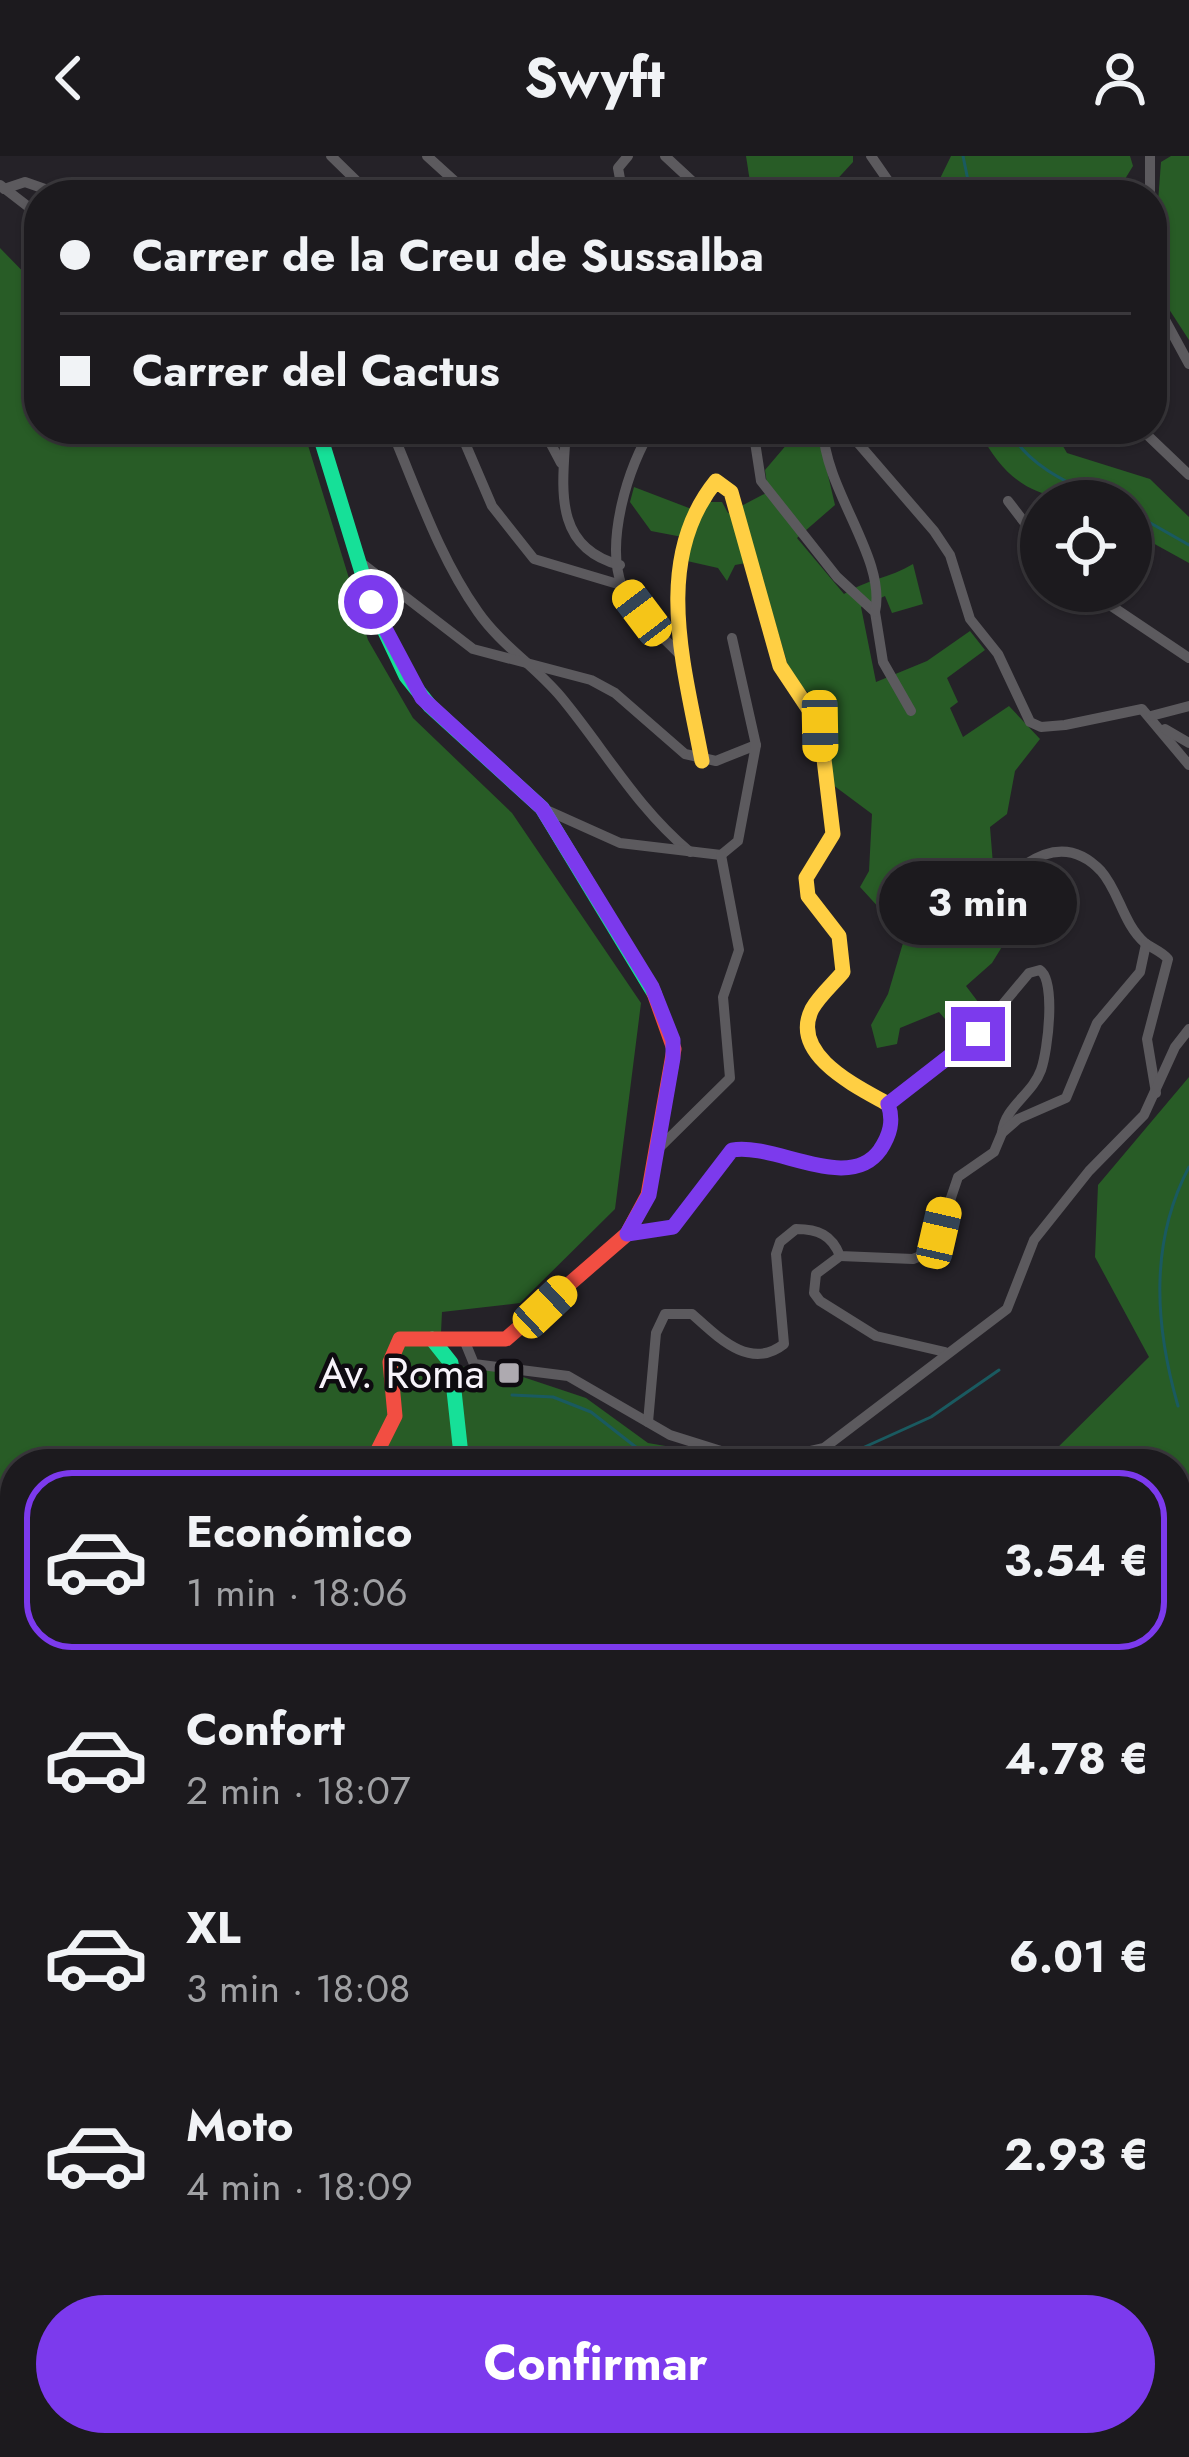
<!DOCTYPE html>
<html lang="es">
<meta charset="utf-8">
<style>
:root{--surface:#1c1a1e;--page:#252327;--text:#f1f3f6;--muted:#a0a1a4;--line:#3a383c;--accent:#7c3aed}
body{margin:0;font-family:Jost,sans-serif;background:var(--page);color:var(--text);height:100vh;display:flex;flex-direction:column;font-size:45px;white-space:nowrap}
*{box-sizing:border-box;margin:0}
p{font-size:39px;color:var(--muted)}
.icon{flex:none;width:66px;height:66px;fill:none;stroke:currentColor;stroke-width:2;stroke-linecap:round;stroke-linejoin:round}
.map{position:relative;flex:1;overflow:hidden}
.details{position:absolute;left:0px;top:1293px;width:1191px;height:1008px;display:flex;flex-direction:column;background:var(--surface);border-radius:48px 48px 0 0;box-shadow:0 3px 9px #0004,0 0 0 3px var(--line)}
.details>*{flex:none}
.guide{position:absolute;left:24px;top:24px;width:1143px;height:264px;border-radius:48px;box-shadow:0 3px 9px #0004,0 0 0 3px var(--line);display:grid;align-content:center;height:264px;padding:0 36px;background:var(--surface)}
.buttons{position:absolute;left:1020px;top:324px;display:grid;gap:24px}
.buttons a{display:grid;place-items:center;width:132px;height:132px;border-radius:50%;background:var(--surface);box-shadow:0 3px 9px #0004,0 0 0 3px var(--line);font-size:60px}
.end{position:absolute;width:54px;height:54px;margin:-27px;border:15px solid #7c3aed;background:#fff;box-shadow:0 0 0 6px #fff}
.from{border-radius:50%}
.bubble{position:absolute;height:84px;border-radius:42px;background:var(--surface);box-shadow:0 3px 9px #0004,0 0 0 3px var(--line);font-size:39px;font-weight:700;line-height:84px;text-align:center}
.car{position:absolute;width:36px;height:72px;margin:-36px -18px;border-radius:15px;box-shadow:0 0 9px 3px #0007;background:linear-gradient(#f5c518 24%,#345 0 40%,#f5c518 0 76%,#345 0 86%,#f5c518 0)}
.guide b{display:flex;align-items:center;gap:42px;height:114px;font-size:45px}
.guide b+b{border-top:3px solid var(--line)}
.guide i{width:30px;height:30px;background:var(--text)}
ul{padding:21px 0 0;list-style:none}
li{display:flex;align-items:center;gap:36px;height:180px;margin:0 24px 18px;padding:0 12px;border:6px solid transparent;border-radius:48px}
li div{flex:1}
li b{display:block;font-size:45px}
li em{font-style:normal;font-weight:700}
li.selected{border-color:var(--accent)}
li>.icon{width:108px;height:108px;stroke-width:1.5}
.primary-button{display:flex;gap:24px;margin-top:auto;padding:24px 36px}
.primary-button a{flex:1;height:138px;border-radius:72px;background:var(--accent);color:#fff;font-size:48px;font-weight:700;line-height:138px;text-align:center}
header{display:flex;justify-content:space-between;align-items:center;height:156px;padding:0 36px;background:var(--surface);font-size:54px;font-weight:700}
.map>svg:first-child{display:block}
.forest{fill:#285c26}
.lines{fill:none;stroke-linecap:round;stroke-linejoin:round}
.stream{stroke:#1a5a60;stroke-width:3}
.street{stroke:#5c5a5e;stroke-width:10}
.fast{stroke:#16e098;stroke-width:15}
.slow{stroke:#ffcf43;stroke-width:15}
.jam{stroke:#f24e42;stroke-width:15}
.route{stroke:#7c3aed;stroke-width:15}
.poi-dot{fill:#aeaab0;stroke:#0e0b10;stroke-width:4.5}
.labels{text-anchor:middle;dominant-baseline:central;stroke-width:9;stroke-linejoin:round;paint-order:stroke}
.poi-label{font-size:42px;fill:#f7f3fa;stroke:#0e0b10;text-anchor:end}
</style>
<header><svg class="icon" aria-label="back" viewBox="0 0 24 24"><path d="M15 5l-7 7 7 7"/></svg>Swyft<svg class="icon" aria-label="person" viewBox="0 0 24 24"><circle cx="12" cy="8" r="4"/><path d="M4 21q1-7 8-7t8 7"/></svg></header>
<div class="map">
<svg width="1189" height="2301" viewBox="0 0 1189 2301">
<rect width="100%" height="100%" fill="#252228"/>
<g class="forest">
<path d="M746,0H853V6L831,30L752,39Z"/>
<path d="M951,0H1130L1133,10L1125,23L1095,25L1080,39H932Z"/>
<path d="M1171,0H1189V184L1152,127L1161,6Z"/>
<path d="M0,92L39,132V273H303L368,484L413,562L512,657L641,847L615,1053L520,1147L442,1156L440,1197L446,1208L514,1218L586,1242L648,1287L771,1308H15V2286H229L231,2301H0Z"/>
<path d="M978,273H1053L1067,297L1150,323L1189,361V407L1131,375V345C1056,345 1015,346 978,273Z"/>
<path d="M819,281L835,349L797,382L844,438C865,424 890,422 913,408L923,448L892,457L885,440L861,451L876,526L927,505L970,475L985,494L947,522L958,546L950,552L963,581L1009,550L1040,583L1015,615L1007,658L990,671L994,721L1024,755L992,807L966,830L988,859L964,885L939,856L900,872L897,888L877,892L871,869L888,838L903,787L892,766L860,731L869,715L872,658L829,626L821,549L791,520L757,405L735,409L727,425L718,412L687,405L693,383L651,375L630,346L634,331L702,357L709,346H722L728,357L768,336L765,314L788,287Z"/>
<path d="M1189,921V2301H956L927,2286H1176V1308H1041L1149,1201L1095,1101L1098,1029Z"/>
<path d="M415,2286H657L659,2301H392Z"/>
</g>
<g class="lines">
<g class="stream">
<path d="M963,0L971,39"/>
<path d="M1009,273C1025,309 1072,329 1106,345"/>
<path d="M1131,356L1189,389"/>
<path d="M512,1239L553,1241L591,1256L646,1299L695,1308"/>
<path d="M1178,1250C1155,1170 1149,1087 1189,1011"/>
<path d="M827,1308L931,1261L999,1214"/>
<path d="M993,2286L1006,2301"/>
<path d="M486,2301L492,2286"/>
</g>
<g class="street">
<path d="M331,0L371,39"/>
<path d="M427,0L470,39"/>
<path d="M665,0L707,39"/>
<path d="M871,0L898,39"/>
<path d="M0,29L39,59"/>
<path d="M4,33L25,26L62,39"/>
<path d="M623,39L618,12L628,0"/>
<path d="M1150,39V0"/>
<path d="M1152,140L1189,208"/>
<path d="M391,273C417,334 439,401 478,456C501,489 535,510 561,541C605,594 636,651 690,696"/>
<path d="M459,273L492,350L534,403L621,429"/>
<path d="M543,273L561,307"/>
<path d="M566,273C563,329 551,391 620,409"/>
<path d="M652,273C628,309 605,387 622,430C632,456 665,482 684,503"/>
<path d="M753,273L761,325L837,421L875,456L883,506L911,555"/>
<path d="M823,273C825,335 887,403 875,456"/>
<path d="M846,273L934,375L950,399L970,463L998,498L1030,566L1041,571L1065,569L1142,553L1189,609"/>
<path d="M1141,273L1189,319"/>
<path d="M1008,345L1041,388"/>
<path d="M360,406L473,493L591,524L615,537L685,598L716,605L756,589"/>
<path d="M1089,435L1189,502"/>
<path d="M1151,560L1189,550"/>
<path d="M1165,573L1189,587"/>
<path d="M542,652L620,687L721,699"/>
<path d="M721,699L738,685L756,589L732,482"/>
<path d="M938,753L952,772L966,771C995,733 1050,661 1101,715C1119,735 1123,768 1145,787C1153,793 1161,795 1168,803L1147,883L1156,937"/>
<path d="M656,995L730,922L723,841L739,794L721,699"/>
<path d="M627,1078L673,1071L732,994C778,986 856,1042 885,986C892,973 892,961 888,948L978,878L1029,817L1040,814C1056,825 1048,894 1041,914C1032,939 1005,950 1002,977"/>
<path d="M840,1100L816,1118L814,1137L820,1145L876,1180L945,1196"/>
<path d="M465,1186L474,1208L568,1220L670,1279L721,1295L780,1302L824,1292L1007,1153L1034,1084L1089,1015L1144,959L1175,891L1189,873"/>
<path d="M648,1266L656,1177L665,1158H692C718,1181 750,1215 784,1188L776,1098L780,1086L796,1073C818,1073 832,1079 840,1100L913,1103L933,1095L958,1021L994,996L1002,977L1018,963L1066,942L1097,867L1140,816L1146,788"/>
</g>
<g class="fast">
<path d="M318,273L371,446L406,520L430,550L542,652L654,837"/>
<path d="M432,1183L451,1207L462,1308"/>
<path d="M0,1469L15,1492"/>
</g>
<path class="slow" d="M702,605C685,513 651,405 716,325L731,336L780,510L820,570L833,678L806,722L808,740L839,780L843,816C834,827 819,840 812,853C789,899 858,931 888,948"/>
<g class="jam">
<path d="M371,1308L395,1260L390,1206L400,1183H506L627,1078L648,1039L674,893L654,837"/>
<path d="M1176,1904L1189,1917"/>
</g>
</g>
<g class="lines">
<path class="route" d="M371,446L422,542L542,652L652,831L673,884V902L649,1039L627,1078L673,1071L732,994C774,986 849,1038 880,994C890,979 894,965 888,948L978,878"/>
</g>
<rect class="poi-dot" x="497" y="1205" width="24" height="24" rx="6"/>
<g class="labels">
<g class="poi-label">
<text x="485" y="1217">Av. Roma</text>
</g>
</g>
</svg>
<div class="buttons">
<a><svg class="icon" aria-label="locate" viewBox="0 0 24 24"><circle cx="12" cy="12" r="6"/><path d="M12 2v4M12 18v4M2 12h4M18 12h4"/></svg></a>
</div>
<i class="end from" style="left:371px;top:446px"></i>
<i class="end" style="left:978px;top:878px"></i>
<div class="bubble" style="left:879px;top:705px;width:198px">3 min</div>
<i class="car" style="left:642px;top:457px;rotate:323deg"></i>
<i class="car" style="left:820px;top:570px;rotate:179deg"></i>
<i class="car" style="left:939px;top:1077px;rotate:13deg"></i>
<i class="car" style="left:545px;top:1151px;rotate:47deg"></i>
<div class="guide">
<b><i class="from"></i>Carrer de la Creu de Sussalba</b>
<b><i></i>Carrer del Cactus</b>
</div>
<section class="details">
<ul>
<li class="selected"><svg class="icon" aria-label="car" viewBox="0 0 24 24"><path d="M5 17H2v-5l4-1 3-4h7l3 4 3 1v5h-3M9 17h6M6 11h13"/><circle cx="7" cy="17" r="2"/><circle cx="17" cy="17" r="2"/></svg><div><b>Económico</b><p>1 min · 18:06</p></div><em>3.54 €</em></li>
<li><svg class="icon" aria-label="car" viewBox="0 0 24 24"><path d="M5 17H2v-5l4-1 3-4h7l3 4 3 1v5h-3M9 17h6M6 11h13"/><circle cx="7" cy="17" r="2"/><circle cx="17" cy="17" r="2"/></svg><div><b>Confort</b><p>2 min · 18:07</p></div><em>4.78 €</em></li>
<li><svg class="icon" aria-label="car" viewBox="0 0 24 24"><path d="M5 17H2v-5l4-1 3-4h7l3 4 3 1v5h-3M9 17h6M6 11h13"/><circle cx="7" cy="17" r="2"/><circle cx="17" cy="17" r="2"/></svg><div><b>XL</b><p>3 min · 18:08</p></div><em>6.01 €</em></li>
<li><svg class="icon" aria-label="car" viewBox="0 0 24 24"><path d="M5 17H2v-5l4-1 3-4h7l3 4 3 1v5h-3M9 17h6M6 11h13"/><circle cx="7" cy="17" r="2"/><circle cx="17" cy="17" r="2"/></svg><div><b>Moto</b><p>4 min · 18:09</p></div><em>2.93 €</em></li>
</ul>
<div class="primary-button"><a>Confirmar</a></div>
</section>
</div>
